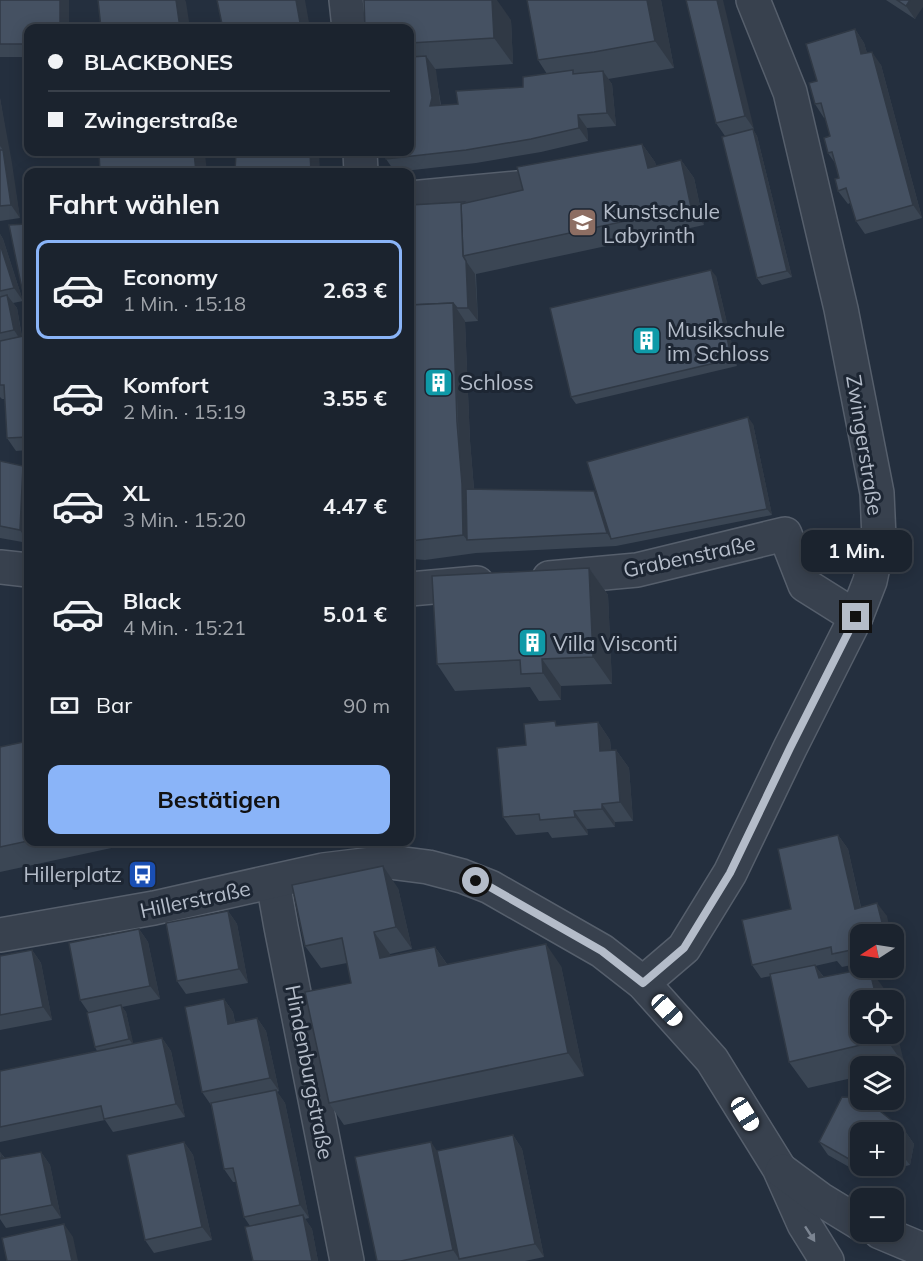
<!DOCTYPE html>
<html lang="de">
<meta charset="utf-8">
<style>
:root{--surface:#1b232e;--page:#282f3a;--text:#f1f3f6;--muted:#a0a4aa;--line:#39404a;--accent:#8ab4f8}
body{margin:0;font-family:Mulish,sans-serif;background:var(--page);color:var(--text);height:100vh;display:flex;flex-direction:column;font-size:22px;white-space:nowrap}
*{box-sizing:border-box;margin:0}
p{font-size:20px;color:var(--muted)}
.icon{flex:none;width:33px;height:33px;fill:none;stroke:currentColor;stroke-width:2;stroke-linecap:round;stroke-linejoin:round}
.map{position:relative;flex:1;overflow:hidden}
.panel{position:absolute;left:24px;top:168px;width:390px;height:678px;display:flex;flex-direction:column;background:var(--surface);border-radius:12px;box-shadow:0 3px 15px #0003,0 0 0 2px var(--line)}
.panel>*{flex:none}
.banner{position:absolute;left:24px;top:24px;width:390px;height:132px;border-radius:12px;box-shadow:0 3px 15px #0003,0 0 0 2px var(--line);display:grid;align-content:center;height:132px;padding:0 24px;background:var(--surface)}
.needle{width:39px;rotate:258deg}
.fabs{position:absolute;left:850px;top:924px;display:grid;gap:12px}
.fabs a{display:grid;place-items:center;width:54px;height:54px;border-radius:12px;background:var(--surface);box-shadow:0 3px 15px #0003,0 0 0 2px var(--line);font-size:30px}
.end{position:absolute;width:27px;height:27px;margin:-14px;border:8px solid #b4bcc9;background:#111;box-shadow:0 0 0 3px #111}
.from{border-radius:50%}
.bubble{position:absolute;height:42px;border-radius:12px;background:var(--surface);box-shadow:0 3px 15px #0003,0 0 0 2px var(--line);font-size:20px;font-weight:700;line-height:42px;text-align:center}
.car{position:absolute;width:18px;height:36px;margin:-18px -9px;border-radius:8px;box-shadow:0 0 4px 2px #0007;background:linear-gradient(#fff 24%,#345 0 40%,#fff 0 76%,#345 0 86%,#fff 0)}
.banner b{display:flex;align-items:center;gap:21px;height:57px;font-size:22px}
.banner b+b{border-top:2px solid var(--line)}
.banner i{width:15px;height:15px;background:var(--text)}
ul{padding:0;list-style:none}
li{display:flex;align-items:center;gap:18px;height:99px;margin:0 12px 9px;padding:0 12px;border:3px solid transparent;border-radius:12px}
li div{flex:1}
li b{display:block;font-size:22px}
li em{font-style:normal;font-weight:700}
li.on{border-color:var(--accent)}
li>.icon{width:54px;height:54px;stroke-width:1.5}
h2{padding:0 24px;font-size:27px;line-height:72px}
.pay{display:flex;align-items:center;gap:15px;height:66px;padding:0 24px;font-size:22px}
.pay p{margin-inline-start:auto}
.button{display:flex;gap:12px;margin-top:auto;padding:12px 24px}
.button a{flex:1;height:69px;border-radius:12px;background:var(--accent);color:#111;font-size:24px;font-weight:700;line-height:69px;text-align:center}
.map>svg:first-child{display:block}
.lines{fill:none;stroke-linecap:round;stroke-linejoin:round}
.pedestrian-casing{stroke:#565f6c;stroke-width:36}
.minor-casing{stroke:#565f6c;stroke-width:36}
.tertiary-casing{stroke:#565f6c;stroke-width:36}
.pedestrian{stroke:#38414e;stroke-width:33}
.minor{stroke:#38414e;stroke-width:33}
.tertiary{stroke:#38414e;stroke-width:33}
.wall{fill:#3b4654;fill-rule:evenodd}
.shaded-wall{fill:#303945}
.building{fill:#455162;stroke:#303945;stroke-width:1.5}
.oneway{fill:#7c8592}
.route{stroke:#b4bcc9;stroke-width:8}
.labels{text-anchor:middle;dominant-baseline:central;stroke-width:6;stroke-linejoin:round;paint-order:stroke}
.poi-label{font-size:21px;fill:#b4bcc9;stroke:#1d2633;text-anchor:start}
.street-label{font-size:21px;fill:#b4bcc9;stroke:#1d2633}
</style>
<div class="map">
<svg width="923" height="1261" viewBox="0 0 923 1261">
<rect width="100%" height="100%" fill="#242f3e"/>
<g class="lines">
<defs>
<g id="pedestrian">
<path d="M346,0L349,28"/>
<path d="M360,152L361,172"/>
<path d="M410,198L528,187"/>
<path d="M0,567L28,570"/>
<path d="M549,578L637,570L785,534L805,585L856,617"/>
<path d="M410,589L477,583"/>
</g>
<g id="minor">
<path d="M273,882L281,927L347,1261"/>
<path d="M643,983L684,948L730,873L790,748L856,617L870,581L879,538L877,493L841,309L790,92L753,0"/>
</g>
<g id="tertiary">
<path d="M0,935L154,908L323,870L389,862L428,867L462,876L490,887L602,951L643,983L712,1060L779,1168L804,1224L827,1261"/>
<path d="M782,1171L820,1199L861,1224"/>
<path d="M880,1232L923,1250"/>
</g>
</defs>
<use href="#pedestrian" class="pedestrian-casing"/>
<use href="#minor" class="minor-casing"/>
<use href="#tertiary" class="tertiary-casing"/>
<use href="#pedestrian" class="pedestrian"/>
<use href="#minor" class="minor"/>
<use href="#tertiary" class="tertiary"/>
</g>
<g class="wall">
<path d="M0,0L28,28V57H0Z"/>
<path d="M527,0H661L674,68L608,79L612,84L616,126L587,128L588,141L541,152L476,163L395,172L386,159L410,152V28L511,20L513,64L435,69L441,105L458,104L523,87L547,74L538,60Z"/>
<path d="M686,0L754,129L753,130L757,136L792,277L762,285L757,278L725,136L716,123Z"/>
<path d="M886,0H923L915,19Z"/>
<path d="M855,29L864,43L867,53L881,65L922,218L865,234L856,221L850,203L848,204L838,191L839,178L835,163L828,153L830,136L825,117L824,118L815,104L817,81Z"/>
<path d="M0,98L20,218L0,221Z"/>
<path d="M642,144L655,162L656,166L681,160L694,178L704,225L476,274L478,321L465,322L470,441L474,489L598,496L753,424L772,515L616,546L476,553L425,560L413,559L410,553V205L464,203L523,190Z"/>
<path d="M28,227V298L22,289Z"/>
<path d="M0,234L3,239L23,301L13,303L17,308L22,336L28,335V450L16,451L7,438L5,399H2L0,397Z"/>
<path d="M716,276L737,366L576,404L571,397Z"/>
<path d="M0,461L28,474V543L0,538Z"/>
<path d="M589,568L608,595L612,684L561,686V700L539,701L530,687L455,691L437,664Z"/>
<path d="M598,722L610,740L611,750H616L629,768L633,821L615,822V827L587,829L588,835L552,838L548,832L516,835L503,817L526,745L559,726Z"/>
<path d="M28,741V842H115L116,847L0,872V747Z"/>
<path d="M838,835L848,849L861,907L887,916L861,934V963L842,967L837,961L815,966L824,977L888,994L889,1000H861L894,1034L905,1066L894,1068V1066H861V1076L808,1088L789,1062L771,976L761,978L752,965L791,909Z"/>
<path d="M153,842H229V846L154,844Z"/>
<path d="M398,888L412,949L390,954V956L435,947L447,964L561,966L584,1076L344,1125L329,1103L351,983L347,963L321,968L305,946Z"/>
<path d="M228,911L237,924L248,983L186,994L177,981Z"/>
<path d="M139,929L148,942L160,999L122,1007L126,1012L133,1044L162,1038L171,1051L185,1117L113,1132L105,1120L0,1142V1071L97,1051L95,1047L89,1013L80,1000Z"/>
<path d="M32,950L41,963L52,1020L0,1030V956Z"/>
<path d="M224,999L233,1012L235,1022L257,1018L266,1031L279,1091L277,1092L285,1103L309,1218L305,1219L312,1229L318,1261H253L250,1226L244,1217L236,1182H233L224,1169L211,1105L202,1092Z"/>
<path d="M842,1097L861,1098V1100H866L905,1131L914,1144L910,1165L865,1176L828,1155L819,1142ZM861,1132H894V1166H861Z"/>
<path d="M513,1135L522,1149L544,1257L525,1261H377L437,1151Z"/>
<path d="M184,1142L193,1155L212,1240L154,1253L145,1240Z"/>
<path d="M0,1152L5,1158L41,1152L50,1165L61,1218L6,1228L0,1219Z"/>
</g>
<g class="shaded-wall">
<rect x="60" y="0" width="9" height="28"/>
<path d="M176,0H185L186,2L190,28H180Z"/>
<path d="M296,0H305L310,28H301Z"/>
<path d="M492,0H497L511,20L513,64L494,38Z"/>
<path d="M647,0H661L674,68L655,41Z"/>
<path d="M717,0H723L754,129L745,116Z"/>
<path d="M910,0H923V7L915,19L906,6Z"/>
<path d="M855,29L864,43L871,67L861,54Z"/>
<path d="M872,52L881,65L922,218L913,205Z"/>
<path d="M426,56L436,70L441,111L430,106Z"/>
<path d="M603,71L612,84L616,126L607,113Z"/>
<path d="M0,98L12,163L20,218L11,205L3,150L0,146Z"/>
<path d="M578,115L587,128L588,141L579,128Z"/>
<path d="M753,129L757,136L792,277L787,271Z"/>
<path d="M642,144L655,162L661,186L648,168Z"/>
<path d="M194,152H203L205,154L207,172H196Z"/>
<path d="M310,152H319L320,172H311Z"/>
<path d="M681,160L694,178L704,225L691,207Z"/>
<path d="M0,234L3,239L23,301L14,288L0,244Z"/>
<path d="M466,261L475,274L478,321L468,308Z"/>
<path d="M711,270L716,276L737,366L732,359Z"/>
<path d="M7,295L17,308L23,344L14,330Z"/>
<path d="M453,303L465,321L470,441L475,502L467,540L463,535Z"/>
<path d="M748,417L753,424L772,515L767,509Z"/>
<path d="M23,466L28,474V543L20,530Z"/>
<path d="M594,491L603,504L611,539L607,533Z"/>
<path d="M589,568L608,595L612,684L593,657Z"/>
<path d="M542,659L561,686V700L543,673Z"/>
<path d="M598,722L610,740L613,770L600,751Z"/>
<path d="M616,750L629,768L633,821L620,802Z"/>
<path d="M602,804L615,822V827L602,809Z"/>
<path d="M574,811L587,829L588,835L575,817Z"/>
<path d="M838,835L848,849L864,922L855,909Z"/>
<path d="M383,866L398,888L412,949L396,927Z"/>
<path d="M877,903L887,916L891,934H885Z"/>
<path d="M228,911L237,924L248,983L239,969Z"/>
<path d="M139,929L148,942L160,999L150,986Z"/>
<path d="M374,932L390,954L395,981L380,958Z"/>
<path d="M546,944L561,966L584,1076L568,1053Z"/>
<path d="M435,947L450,969L439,966Z"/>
<path d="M32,950L41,963L52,1020L43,1007Z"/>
<path d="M815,965L834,992L819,978Z"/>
<path d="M869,968L888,994L889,1000H877Z"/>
<path d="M224,999L233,1012L237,1037L228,1024Z"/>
<path d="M121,1005L126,1012L134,1046L129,1039Z"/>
<path d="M257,1018L266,1031L279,1091L270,1078Z"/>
<path d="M894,1021L905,1066L886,1039L885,1034H894Z"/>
<path d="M162,1038L171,1051L185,1117L176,1104Z"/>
<path d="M276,1090L285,1103L309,1218L300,1205Z"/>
<path d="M905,1131L914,1144L910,1165L900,1152Z"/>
<path d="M513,1135L522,1149L544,1257L535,1244Z"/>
<path d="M184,1142L193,1155L212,1240L202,1227Z"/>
<path d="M431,1142L446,1164L459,1259L453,1250Z"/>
<path d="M0,1152L8,1163L1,1159Z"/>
<path d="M41,1152L50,1165L61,1218L52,1205Z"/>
<path d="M303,1215L312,1229L318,1261H312Z"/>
<path d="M64,1224L73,1237L78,1261H72Z"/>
</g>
<g class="building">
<path d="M0,0H60V28H28V44H0Z"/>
<path d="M98,0H176L180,28L222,24L217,0H296L301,28H101Z"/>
<path d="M364,0H492L494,38L410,43V28H365Z"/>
<path d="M527,0H647L655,41L594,52L538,60Z"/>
<path d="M686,0H717L745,116L716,123Z"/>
<path d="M897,0H910L906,6Z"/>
<path d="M855,29L861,54L872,52L913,205L856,221L846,188L838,191L835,179L839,178L837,170L832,152L828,153L824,138L830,136L821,103L815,104L809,83L817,81L806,44Z"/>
<path d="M426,56L432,98L430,106L458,104L456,91L523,87V77L573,70V74L603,71L607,113L578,115L579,128L531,139L466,150L386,159L385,152H410V57Z"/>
<path d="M753,129L787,271L757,278L722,137Z"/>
<path d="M642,144L648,168L681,160L691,207L463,256L461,204L523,190L517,167Z"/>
<path d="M0,150H3L11,205L0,206Z"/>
<path d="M99,152H194L196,172H100Z"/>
<path d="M236,152H310L311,172H235Z"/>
<path d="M464,202L461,204L463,256L466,261L468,308H457L453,303L410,305V205Z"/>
<path d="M26,224L28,236V288L22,289L9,225Z"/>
<path d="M0,244L14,288L0,291Z"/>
<path d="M711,270L732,359L571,397L550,308Z"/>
<path d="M7,295L14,330L0,333V297Z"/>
<path d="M453,303L457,422L462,484L463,535L410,541V305Z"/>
<path d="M28,335V437L7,438L4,385H0V341Z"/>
<path d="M748,417L767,509L611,539L587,462Z"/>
<path d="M0,461L23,466L20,530L0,526Z"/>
<path d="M466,489L594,491L607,533L467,540Z"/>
<path d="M589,568L593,657L542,659L543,673L521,674L520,660L437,664L432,576Z"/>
<path d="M555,721L556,726L598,722L600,751L616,750L620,802L602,804V809L574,811L575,817L540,820L539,814L503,817L497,748L526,745L524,724Z"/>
<path d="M28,741V841L0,847V747Z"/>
<path d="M838,835L855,909L877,903L885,934H861V948L832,954L831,947L752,965L742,920L791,909L778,849Z"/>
<path d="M383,866L396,927L374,932L380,958L435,947L439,966L546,944L568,1053L329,1103L305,992L351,983L342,938L305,946L292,885Z"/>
<path d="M228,911L239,969L177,981L166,923Z"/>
<path d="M139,929L150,986L80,1000L69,943Z"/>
<path d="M32,950L43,1007L0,1015V956Z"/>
<path d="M815,965L819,978L869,968L877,1000H861V1034H885L886,1039L789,1062L770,974Z"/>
<path d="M224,999L228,1024L257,1018L270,1078L202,1092L185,1007Z"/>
<path d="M121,1005L129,1039L95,1047L87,1013Z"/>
<path d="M162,1038L176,1104L104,1119L101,1106L0,1127V1071Z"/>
<path d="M276,1090L300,1205L244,1217L233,1168L224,1169L211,1103Z"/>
<path d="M842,1097L861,1098V1100H866L905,1131L900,1152L894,1154V1132H861V1162L856,1163L819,1142Z"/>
<path d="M513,1135L535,1244L459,1259L437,1151Z"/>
<path d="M184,1142L202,1227L145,1240L127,1155Z"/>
<path d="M431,1142L453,1250L401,1261H377L355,1157Z"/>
<path d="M41,1152L52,1205L0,1215V1157L1,1159Z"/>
<path d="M303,1215L312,1261H253L245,1227Z"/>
<path d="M64,1224L72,1261H7L2,1238Z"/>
</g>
<defs><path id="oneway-solid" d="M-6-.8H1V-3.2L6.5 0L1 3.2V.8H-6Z" transform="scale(1.5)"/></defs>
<use class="oneway" href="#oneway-solid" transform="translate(810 1234) rotate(57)"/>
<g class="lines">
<path class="route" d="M476,881L490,887L602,951L643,983L684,948L730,873L790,748L856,617"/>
</g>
<defs>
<symbol id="school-square" viewBox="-11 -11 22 22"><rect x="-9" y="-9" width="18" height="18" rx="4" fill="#8d6e63" stroke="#1d2633"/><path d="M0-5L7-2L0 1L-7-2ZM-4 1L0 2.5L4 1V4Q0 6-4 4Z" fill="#fff"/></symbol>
<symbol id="building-square" viewBox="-11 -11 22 22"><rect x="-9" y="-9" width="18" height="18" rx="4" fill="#0f9aa8" stroke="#1d2633"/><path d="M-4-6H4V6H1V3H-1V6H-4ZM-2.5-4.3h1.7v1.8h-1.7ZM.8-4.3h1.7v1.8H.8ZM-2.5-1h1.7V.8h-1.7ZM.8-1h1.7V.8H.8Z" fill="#fff"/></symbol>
<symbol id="bus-square" viewBox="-11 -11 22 22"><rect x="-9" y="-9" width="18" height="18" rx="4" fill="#1a4fb4" stroke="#1d2633"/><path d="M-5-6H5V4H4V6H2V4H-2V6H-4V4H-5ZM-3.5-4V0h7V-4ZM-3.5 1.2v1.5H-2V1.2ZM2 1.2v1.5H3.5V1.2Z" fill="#fff"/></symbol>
</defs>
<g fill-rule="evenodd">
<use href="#school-square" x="566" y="206" width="33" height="33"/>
<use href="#building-square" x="630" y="324" width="33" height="33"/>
<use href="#building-square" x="422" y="366" width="33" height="33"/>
<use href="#building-square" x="516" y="626" width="33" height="33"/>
<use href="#bus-square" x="126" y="858" width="33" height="33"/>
</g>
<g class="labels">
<g class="poi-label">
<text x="603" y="211">Kunstschule<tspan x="603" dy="24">Labyrinth</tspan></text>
<text x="667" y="329">Musikschule<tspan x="667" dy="24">im Schloss</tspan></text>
<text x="460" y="382">Schloss</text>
<text x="553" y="643">Villa Visconti</text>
<text x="122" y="874" text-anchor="end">Hillerplatz</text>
</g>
<g class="street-label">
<text transform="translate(865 445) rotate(81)">Zwingerstraße</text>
<text transform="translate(689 556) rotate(-12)">Grabenstraße</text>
<text transform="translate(195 899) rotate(-12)">Hillerstraße</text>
<text transform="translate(310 1072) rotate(79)">Hindenburgstraße</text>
</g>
</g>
</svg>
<div class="fabs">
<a><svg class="needle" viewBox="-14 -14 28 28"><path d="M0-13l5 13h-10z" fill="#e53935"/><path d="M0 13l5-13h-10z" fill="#a0a4aa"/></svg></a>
<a><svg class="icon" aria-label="locate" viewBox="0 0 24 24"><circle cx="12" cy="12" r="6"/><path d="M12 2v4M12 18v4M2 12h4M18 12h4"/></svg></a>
<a><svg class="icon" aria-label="layers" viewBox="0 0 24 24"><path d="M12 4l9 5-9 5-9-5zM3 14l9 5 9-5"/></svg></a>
<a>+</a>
<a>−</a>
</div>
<i class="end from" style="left:476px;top:881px"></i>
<i class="end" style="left:856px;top:617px"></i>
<div class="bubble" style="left:801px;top:530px;width:111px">1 Min.</div>
<i class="car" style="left:667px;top:1010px;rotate:137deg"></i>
<i class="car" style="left:745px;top:1114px;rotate:148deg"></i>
<div class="banner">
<b><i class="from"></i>BLACKBONES</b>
<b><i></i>Zwingerstraße</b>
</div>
<section class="panel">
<h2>Fahrt wählen</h2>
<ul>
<li class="on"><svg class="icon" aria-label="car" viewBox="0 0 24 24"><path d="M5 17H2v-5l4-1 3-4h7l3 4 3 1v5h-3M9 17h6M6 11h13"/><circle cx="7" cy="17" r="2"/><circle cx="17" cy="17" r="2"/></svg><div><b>Economy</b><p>1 Min. · 15:18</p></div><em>2.63 €</em></li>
<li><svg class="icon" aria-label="car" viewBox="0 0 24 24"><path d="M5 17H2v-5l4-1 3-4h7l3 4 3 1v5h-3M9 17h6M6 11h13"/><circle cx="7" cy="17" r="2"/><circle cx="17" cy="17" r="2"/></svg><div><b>Komfort</b><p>2 Min. · 15:19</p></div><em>3.55 €</em></li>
<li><svg class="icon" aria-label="car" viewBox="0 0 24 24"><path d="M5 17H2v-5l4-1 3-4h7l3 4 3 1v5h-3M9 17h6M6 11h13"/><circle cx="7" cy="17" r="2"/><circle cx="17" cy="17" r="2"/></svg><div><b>XL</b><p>3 Min. · 15:20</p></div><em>4.47 €</em></li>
<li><svg class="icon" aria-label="car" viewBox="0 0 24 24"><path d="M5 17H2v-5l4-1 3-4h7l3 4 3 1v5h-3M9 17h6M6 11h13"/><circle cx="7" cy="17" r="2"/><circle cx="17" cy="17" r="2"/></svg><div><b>Black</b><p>4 Min. · 15:21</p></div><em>5.01 €</em></li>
</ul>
<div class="pay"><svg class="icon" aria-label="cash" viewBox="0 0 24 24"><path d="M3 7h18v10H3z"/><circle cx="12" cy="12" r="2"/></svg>Bar<p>90 m</p></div>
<div class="button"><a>Bestätigen</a></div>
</section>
</div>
